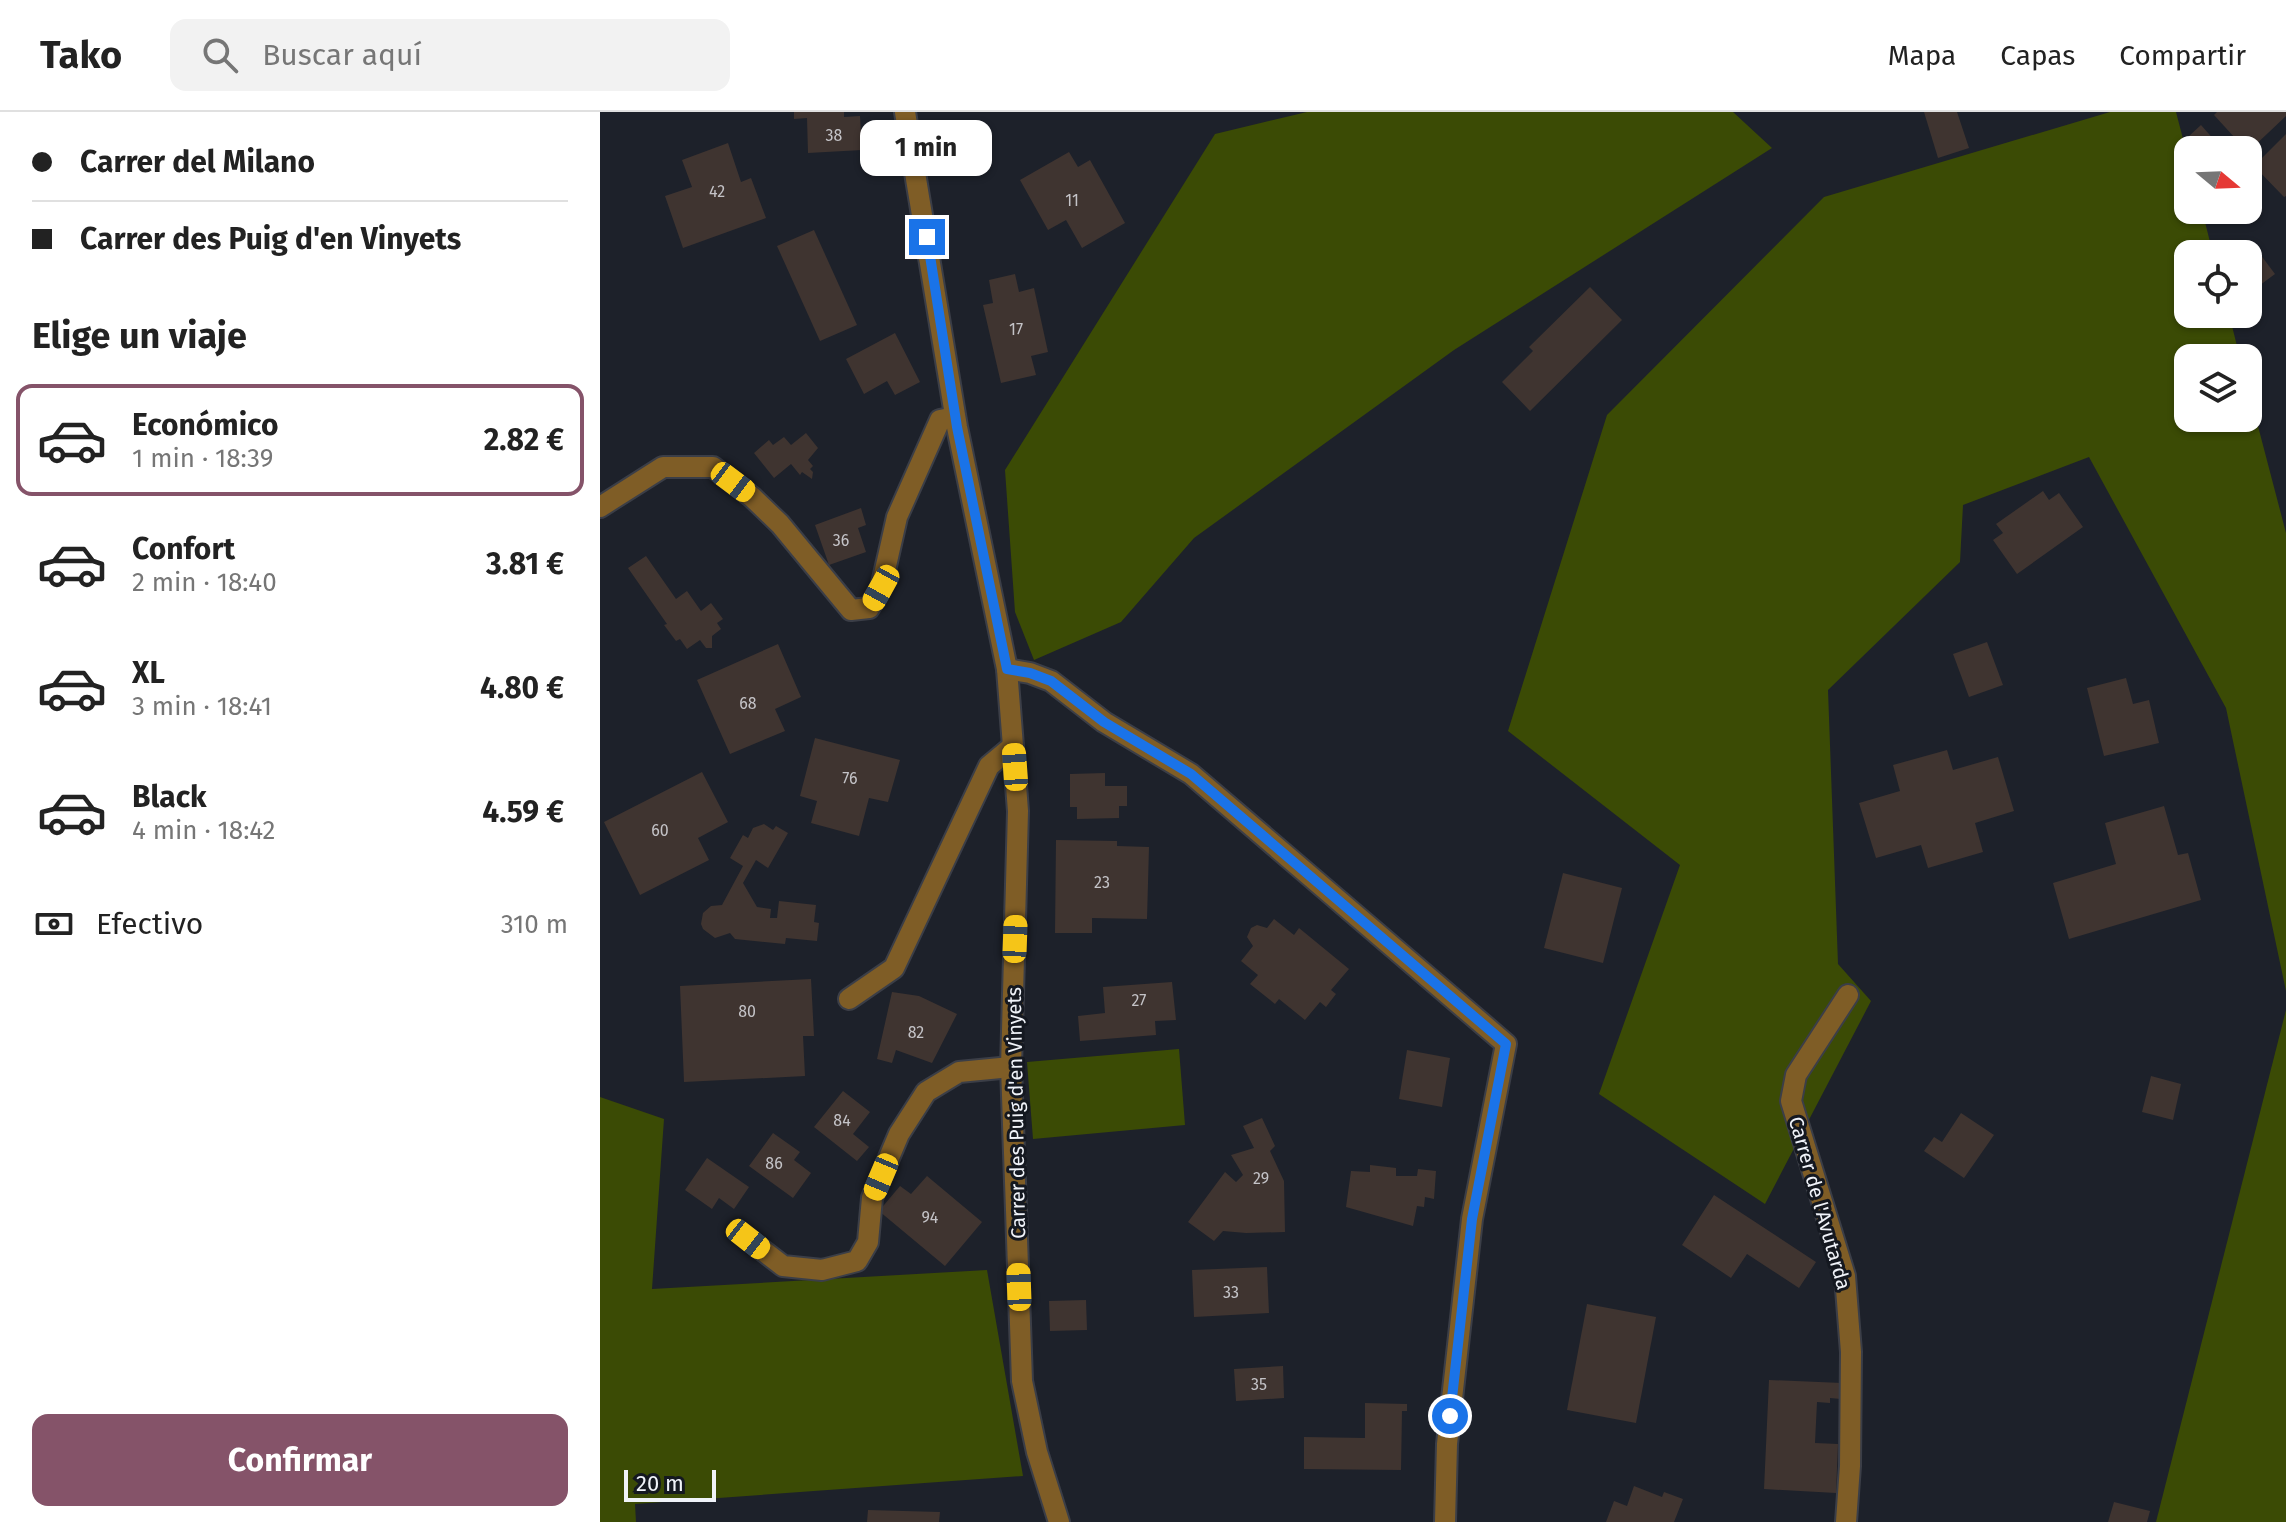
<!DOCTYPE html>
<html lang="es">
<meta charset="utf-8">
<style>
:root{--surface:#fff;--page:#f2f2f2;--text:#222;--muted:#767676;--line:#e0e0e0;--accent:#855369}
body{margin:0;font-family:"Fira Sans",sans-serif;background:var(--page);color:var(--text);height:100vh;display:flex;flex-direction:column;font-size:30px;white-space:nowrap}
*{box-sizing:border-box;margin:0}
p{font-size:26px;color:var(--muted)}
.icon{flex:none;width:44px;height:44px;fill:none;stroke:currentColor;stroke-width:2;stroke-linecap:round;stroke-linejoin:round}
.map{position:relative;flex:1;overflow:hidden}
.details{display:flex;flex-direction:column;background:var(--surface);width:600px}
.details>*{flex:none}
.hud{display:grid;align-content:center;height:176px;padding:0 32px;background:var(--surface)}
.needle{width:52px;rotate:109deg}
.fabs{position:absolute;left:1574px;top:24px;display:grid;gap:16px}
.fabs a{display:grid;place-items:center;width:88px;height:88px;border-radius:16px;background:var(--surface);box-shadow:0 2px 6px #0004;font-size:40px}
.scale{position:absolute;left:24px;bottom:20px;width:92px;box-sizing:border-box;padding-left:8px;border:4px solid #f0f3f9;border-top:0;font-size:22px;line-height:28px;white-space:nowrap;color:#f0f3f9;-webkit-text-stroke:6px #141820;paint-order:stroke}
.end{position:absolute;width:36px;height:36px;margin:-18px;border:10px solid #1a73e8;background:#fff;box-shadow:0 0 0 4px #fff}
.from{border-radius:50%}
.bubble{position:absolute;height:56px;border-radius:16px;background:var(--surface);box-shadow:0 2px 6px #0004;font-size:26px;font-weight:700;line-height:56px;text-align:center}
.car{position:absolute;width:24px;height:48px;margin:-24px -12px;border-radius:10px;box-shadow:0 0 6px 2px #0007;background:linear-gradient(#f5c518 24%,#345 0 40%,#f5c518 0 76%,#345 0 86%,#f5c518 0)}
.hud b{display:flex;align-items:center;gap:28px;height:76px;font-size:30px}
.hud b+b{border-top:2px solid var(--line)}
.hud i{width:20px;height:20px;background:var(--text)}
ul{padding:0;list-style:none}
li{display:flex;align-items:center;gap:24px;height:112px;margin:0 16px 12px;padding:0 16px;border:4px solid transparent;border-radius:16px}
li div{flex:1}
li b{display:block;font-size:30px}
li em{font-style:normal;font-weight:700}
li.on{border-color:var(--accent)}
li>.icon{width:72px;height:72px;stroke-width:1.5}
h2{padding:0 32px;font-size:36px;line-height:96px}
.pay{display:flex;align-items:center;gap:20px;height:88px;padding:0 32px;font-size:30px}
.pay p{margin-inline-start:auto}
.action{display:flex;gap:16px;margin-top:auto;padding:16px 32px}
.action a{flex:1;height:92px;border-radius:16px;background:var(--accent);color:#fff;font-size:32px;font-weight:700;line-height:92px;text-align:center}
header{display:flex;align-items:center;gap:48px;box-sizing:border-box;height:112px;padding:0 40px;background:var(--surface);border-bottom:2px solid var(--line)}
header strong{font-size:38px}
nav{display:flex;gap:44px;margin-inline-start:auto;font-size:28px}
.search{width:560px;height:72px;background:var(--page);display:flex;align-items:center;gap:20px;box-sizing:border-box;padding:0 28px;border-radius:16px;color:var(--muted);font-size:30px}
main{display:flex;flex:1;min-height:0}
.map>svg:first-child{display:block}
.green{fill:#3b4b05}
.building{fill:#3f3430}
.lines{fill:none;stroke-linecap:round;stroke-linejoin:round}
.street-casing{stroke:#3b3e47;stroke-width:24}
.street{stroke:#7f5d26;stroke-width:20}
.route{stroke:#1a73e8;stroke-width:10}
.labels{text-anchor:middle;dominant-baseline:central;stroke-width:6;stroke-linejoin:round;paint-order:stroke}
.number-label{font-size:16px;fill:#c4c3c7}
.street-label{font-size:20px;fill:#f0f3f9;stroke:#141820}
</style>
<header>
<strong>Tako</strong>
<div class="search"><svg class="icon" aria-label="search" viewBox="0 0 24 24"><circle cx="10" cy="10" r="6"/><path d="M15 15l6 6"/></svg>Buscar aquí</div>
<nav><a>Mapa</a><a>Capas</a><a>Compartir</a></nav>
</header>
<main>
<section class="details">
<div class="hud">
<b><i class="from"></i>Carrer del Milano</b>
<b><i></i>Carrer des Puig d'en Vinyets</b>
</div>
<h2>Elige un viaje</h2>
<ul>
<li class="on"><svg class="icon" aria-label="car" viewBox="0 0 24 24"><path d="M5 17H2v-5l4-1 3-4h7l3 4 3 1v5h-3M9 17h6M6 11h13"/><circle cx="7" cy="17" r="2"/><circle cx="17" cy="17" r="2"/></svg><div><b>Económico</b><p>1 min · 18:39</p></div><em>2.82 €</em></li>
<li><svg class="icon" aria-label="car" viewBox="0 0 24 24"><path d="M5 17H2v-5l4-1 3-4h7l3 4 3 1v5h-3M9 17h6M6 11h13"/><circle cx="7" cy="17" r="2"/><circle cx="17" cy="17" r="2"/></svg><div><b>Confort</b><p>2 min · 18:40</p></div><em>3.81 €</em></li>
<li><svg class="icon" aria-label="car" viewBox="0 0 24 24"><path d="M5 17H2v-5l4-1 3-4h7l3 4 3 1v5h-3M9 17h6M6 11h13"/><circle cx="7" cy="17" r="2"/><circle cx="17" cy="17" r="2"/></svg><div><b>XL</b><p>3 min · 18:41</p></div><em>4.80 €</em></li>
<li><svg class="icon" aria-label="car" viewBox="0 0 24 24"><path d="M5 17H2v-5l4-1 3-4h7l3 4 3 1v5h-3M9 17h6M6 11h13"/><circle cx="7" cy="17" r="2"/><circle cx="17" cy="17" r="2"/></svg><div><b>Black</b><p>4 min · 18:42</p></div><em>4.59 €</em></li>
</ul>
<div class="pay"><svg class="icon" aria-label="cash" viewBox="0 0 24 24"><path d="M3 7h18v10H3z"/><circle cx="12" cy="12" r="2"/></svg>Efectivo<p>310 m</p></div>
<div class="action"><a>Confirmar</a></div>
</section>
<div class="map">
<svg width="1686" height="1410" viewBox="0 0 1686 1410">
<rect width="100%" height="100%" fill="#1d212a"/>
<g class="green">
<path d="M707,0H1133L1172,36L854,238L594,426L521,510L434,548L415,500L405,358L615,22Z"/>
<path d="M1510,0H1576L1588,46V98H1602L1613,142H1588V202H1629L1640,246H1588V306H1648V276L1686,421V879L1626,596L1489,345L1363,393L1360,450L1228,578L1238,852L1271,889L1165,1092L999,982L1080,753L908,619L1007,303L1224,85Z"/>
<path d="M1686,898V1410H1556Z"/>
<path d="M579,937L585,1013L433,1027L427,950Z"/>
<path d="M0,985L64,1007L52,1177L387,1158L423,1364L35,1392L36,1410H0Z"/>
</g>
<g class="building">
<path d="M194,0H244V5L260,4L262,38L208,41L207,6L194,7Z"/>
<path d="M1324,0H1357L1369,36L1338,46Z"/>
<path d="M1617,0H1686V4L1650,38H1646L1614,3Z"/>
<path d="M1601,13L1623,38H1600L1588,25Z"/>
<path d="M1686,22V84L1684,85L1654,54Z"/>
<path d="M128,31L141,70L151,66L166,106L83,136L65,84L92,75L82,48Z"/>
<path d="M469,40L478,55L490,48L525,111L482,136L466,108L448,118L420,68Z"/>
<path d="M214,118L257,213L220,229L177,134Z"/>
<path d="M1654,134L1675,162L1648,182V142H1643Z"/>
<path d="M415,162L419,180L434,176L448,240L431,244L436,263L401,271L383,193L393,191L389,168Z"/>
<path d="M990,175L1022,208L930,299L902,270L933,239L929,235Z"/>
<path d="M295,221L320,270L295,283L287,269L264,282L246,247Z"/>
<path d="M206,321L218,336L208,348L213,354L210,357L213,360L212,367L202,360L200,363L191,352L174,366L154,341L169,328L173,333L184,325L191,333Z"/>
<path d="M1443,379L1449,388L1459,381L1483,415L1417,462L1393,428L1403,421L1396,412Z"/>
<path d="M261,396L266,413L258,416L266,440L229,453L215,413Z"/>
<path d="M46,444L76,487L87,479L101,499L111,491L123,507L117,511L121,517L112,524V536H106L100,528L87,537L80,527L76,529L64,513L67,512L28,456Z"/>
<path d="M1387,530L1403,573L1369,585L1353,542Z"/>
<path d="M178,532L201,585L175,597L185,619L130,642L97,568Z"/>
<path d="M1526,566L1533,592L1549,588L1559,631L1504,644L1487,576Z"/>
<path d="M215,626L300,648L288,690L269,686L259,724L211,711L217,689L200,684Z"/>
<path d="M1347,638L1353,658L1398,645L1414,699L1375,711L1383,740L1328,756L1321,733L1276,746L1259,691L1300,679L1293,653Z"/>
<path d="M102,660L128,710L98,726L109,748L40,783L4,710Z"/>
<path d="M505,661V674H527V694H519V706L477,707V695H470V662Z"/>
<path d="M1564,694L1578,743L1588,741L1601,788L1469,827L1453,771L1516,752L1505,711Z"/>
<path d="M164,712L173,718L176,714L188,721L168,756L156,748L143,771L157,795L171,797L170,806H177L179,789L216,793L214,810L219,811L217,829L186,826L185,832L135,827L130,821L115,826L103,817L101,812L103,801L111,794L122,793L143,754L130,746L143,723L148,726L153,716Z"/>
<path d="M456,728L517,729V734L549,735L547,807L492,806V821H455Z"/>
<path d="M963,761L1022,776L1003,851L944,836Z"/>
<path d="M674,807L694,823L699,816L749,857L731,878L736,882L726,895L720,890L705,908L679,887L675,892L650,872L658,863L641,849L653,834L647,825L651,816L657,813L667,816Z"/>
<path d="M211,867L214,924H203L205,964L84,970L80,874Z"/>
<path d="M572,870L576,908L555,909L556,923L480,929L478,904L505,901L503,875Z"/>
<path d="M292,880L319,884L357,902L332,951L296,938L292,951L277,947Z"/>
<path d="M807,938L850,946L842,995L799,987Z"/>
<path d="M1551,964L1581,972L1573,1008L1542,1000Z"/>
<path d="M243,979L270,1000L253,1022L269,1035L257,1049L214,1015Z"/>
<path d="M1361,1001L1394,1023L1364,1066L1324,1039L1334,1025L1342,1030Z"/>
<path d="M662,1006L675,1034L670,1039L684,1069L685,1120L646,1121L623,1119L614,1129L588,1110L625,1060L636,1070L643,1063L631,1043L654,1036L643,1014Z"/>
<path d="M173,1021L200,1040L194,1048L211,1061L193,1086L149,1054Z"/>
<path d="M107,1046L149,1075L134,1097L119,1086L112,1097L85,1078Z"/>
<path d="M770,1053L796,1056V1064H817L818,1057L836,1059L834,1087L825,1085L824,1095L817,1094L813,1114L746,1095L751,1059L770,1060Z"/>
<path d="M327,1064L382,1110L345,1154L279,1099L300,1074L311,1082Z"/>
<path d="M1114,1083L1216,1150L1199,1176L1147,1142L1131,1166L1082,1133Z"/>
<path d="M667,1155L669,1201L594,1205L592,1158Z"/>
<path d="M486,1188L487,1218L450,1219L449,1189Z"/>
<path d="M987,1192L1056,1205L1036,1311L967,1298Z"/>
<path d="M683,1254L684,1286L636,1289L634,1257Z"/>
<path d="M1169,1268L1242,1271L1241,1287L1230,1286V1291L1217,1290L1215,1331L1238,1332L1236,1381L1164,1377Z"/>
<path d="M765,1291L807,1292V1299H802L801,1358L704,1357V1325L765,1326Z"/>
<path d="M1034,1374L1062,1385L1064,1380L1083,1387L1074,1410H1006L1014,1389L1027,1394Z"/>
<path d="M1514,1390L1550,1399L1547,1410H1508Z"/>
<path d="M268,1398L340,1400L339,1410H267Z"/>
</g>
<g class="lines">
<defs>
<g id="street">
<path d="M305,0L357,315L407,557L418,699L411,955L422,1269L437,1340L459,1410"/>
<path d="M0,395L63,355H113L152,385L180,412L251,498L269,496L281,476L297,405L340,308L355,305"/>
<path d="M407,557L430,561L451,569L504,610L591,662L906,932L872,1107L847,1332L845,1410"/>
<path d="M249,887L294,856L389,654L413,634"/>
<path d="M148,1127L183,1154L222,1158L257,1149L268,1130L272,1086L299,1022L326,980L359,960L411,955"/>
<path d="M1246,1410L1250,1354L1251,1240L1245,1164L1191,989L1196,963L1248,883"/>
</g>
</defs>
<use href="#street" class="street-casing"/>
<use href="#street" class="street"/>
</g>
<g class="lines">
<path class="route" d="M327,125L357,315L407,557L430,561L451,569L504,610L591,662L906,932L872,1107L850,1304"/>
</g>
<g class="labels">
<g class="number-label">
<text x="234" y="23">38</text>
<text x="117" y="79">42</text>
<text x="472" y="88">11</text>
<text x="416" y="217">17</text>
<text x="241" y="428">36</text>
<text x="148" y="591">68</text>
<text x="250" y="666">76</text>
<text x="60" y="718">60</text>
<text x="502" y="770">23</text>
<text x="539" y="888">27</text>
<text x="147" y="899">80</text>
<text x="316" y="920">82</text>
<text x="242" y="1008">84</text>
<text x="174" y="1051">86</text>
<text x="661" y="1066">29</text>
<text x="330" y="1105">94</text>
<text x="631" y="1180">33</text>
<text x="659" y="1272">35</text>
</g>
<g class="street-label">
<text transform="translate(416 1001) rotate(-91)">Carrer des Puig d'en Vinyets</text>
<text transform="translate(1220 1091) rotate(74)">Carrer de l'Avutarda</text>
</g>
</g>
</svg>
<div class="fabs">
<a><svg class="needle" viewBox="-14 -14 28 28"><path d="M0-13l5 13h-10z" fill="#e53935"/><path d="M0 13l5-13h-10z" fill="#767676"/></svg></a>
<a><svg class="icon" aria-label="locate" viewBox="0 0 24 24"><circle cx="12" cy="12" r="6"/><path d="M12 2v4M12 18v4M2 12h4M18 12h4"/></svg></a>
<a><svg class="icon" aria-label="layers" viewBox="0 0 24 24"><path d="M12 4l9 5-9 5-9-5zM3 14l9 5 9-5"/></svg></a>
</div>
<div class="scale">20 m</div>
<i class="end from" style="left:850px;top:1304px"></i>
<i class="end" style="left:327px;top:125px"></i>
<div class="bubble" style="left:260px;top:8px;width:132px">1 min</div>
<i class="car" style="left:133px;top:370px;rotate:127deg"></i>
<i class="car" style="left:281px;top:476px;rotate:209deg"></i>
<i class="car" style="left:415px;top:655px;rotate:356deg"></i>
<i class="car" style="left:415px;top:827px;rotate:2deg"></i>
<i class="car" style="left:281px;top:1065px;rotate:203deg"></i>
<i class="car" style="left:148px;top:1127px;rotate:128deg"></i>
<i class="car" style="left:419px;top:1175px;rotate:358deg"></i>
</div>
</main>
